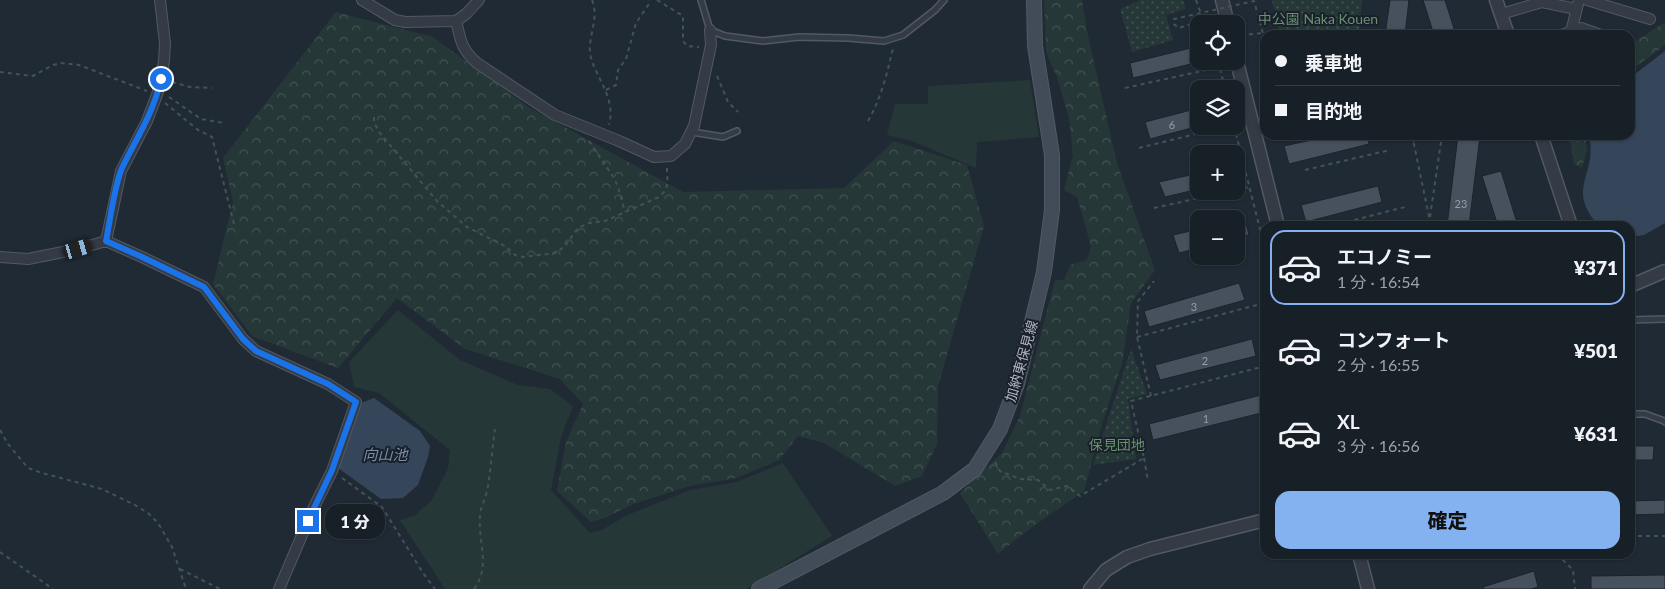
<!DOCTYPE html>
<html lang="ja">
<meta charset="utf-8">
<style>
:root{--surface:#182027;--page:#252d33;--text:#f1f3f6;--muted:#9fa3a7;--line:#363e44;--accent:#84b2f0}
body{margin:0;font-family:Lato,"Noto Sans JP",sans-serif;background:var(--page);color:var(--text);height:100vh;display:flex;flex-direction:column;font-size:19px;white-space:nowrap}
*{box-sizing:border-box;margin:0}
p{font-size:16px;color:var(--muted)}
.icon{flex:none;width:28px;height:28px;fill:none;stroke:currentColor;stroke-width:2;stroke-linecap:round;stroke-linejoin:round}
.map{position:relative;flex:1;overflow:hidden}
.panel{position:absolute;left:1260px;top:221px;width:375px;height:338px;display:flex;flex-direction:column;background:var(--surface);border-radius:15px;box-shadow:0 1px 4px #0004,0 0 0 1px var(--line)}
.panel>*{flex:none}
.hud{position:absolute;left:1260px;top:30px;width:375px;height:110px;border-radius:15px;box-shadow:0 1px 4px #0004,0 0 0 1px var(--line);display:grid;align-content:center;height:110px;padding:0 15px;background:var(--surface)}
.tools{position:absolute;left:1190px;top:15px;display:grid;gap:10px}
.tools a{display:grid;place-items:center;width:55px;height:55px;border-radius:10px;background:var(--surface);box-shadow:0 1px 4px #0004,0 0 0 1px var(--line);font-size:25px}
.end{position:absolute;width:22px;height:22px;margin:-11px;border:6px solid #1a73e8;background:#fff;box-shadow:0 0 0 2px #fff}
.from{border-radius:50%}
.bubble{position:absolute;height:35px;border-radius:15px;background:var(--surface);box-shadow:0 1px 4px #0004,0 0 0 1px var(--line);font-size:16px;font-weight:800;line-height:35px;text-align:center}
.car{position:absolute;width:15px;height:30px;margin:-15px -8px;border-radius:6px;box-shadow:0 0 4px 1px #0007;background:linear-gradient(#222 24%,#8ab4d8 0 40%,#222 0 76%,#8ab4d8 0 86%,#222 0)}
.hud b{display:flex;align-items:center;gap:18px;height:48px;font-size:19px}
.hud b+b{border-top:1px solid var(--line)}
.hud i{width:12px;height:12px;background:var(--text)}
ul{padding:9px 0 0;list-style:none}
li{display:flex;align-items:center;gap:15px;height:75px;margin:0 10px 8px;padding:0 5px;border:2px solid transparent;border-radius:15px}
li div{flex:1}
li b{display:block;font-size:19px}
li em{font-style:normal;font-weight:800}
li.selected{border-color:var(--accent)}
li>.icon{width:45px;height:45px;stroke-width:1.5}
.primary-button{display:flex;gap:10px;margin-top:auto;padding:10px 15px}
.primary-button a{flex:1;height:58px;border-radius:15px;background:var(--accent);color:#111;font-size:20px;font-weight:800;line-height:58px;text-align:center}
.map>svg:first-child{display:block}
.green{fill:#253837}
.forest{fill:url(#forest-crowns)}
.park{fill:url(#park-dots)}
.water{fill:#35465b}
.building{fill:#47515e;stroke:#1b222c}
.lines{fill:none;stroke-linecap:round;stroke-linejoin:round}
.service-casing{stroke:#515963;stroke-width:8}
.minor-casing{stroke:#515963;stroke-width:12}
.tertiary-casing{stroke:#515963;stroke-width:15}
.secondary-casing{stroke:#515963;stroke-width:16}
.path{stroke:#425355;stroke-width:2;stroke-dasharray:4 4;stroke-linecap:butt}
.service{stroke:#343b45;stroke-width:5}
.minor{stroke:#343b45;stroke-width:10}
.tertiary{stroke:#343b45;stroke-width:12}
.secondary{stroke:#424b58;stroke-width:14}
.path-bridge{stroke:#425355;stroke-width:2;stroke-dasharray:4 4;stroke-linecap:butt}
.route{stroke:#1a73e8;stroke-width:6}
.labels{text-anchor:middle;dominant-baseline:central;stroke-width:4;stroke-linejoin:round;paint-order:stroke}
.number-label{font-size:11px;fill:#949da9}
.park-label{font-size:14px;fill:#67916f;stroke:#19202a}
.street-label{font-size:14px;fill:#aeb6c2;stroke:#19202a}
.water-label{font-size:15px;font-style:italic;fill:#778eaa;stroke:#19202a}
</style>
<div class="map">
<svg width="1665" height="589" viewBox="0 0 1665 589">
<defs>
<pattern id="forest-crowns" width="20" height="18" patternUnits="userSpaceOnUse" patternTransform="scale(1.25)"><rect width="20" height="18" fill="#253837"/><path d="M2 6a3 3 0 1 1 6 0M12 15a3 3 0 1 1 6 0" fill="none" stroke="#425352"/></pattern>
<pattern id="park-dots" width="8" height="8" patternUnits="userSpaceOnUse" patternTransform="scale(1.25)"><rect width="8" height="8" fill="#253837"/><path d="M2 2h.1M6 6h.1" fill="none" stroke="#425352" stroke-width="1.8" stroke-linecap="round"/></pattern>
</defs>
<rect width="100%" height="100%" fill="#202a34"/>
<g class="green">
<path d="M1030,80L1039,137L977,142L976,168L912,141L887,135L895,104H928V86Z"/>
<path d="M398,310L460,360L518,385L550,389L573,406L561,437L551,490L590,533L602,530L625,516L690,490L737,482L783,463L832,536L746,589H445L400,520L414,516L431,501L448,469L450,450L379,393L354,387L349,362Z"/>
</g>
<g class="forest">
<path d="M1044,0H1082L1087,31L1117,163L1155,270L1131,303L1122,364L1103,421L1084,491L1032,527L998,554L960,493L1002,453L1020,416L1055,280H1064L1070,265L1087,260L1091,246L1077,197L1064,190L1073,155L1069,118L1057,77L1046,52Z"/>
<path d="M336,12L433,37L530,108L683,192L844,188L894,141L967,165L984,226L938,386L937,444L922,476L895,486L824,443L798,436L779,460L736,478L690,486L633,504L605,518L591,522L557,491L566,442L583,404L560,379L465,349L397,298L338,368L252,336L213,284L233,202L223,158Z"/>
<path d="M1665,22V45L1630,71V45Z"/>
<path d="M1563,135H1585L1587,150L1582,168L1574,164L1571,144Z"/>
</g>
<g class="park">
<path d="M1140,0H1183L1186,9L1166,15L1173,40L1132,52L1120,9Z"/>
<path d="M1272,0H1362L1359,35H1280Z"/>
<path d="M1131,349L1147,394L1128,399L1136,459L1093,465Z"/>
</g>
<g class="water">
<path d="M1665,51V223L1644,235L1630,237V226C1622,226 1610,228 1602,226C1597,225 1594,220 1591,216C1576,193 1586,181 1590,159C1591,151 1591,143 1589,135H1630V78Z"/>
<path d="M374,398L420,431L430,446L428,457L418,485L403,498L381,499L338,468L359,404Z"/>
</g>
<g class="building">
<path d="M1390,0H1409L1405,35H1385Z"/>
<path d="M1423,0H1445L1456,35H1434Z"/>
<path d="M1199,46V62L1133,78L1130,63Z"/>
<path d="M1199,108V126L1150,139L1145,122Z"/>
<path d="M1334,135H1367L1369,144L1289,164L1284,146Z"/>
<path d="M1458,135L1480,136L1469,226H1447Z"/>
<path d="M1501,171L1518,226H1498L1482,176Z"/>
<path d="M1199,173V189L1165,197L1159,182Z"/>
<path d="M1378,186L1382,202L1306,222L1301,205Z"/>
<path d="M1245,218L1249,235L1236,238V220Z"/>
<path d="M1199,229V248L1179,253L1173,235Z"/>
<path d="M1239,283L1245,300L1149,327L1144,311Z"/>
<path d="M1252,339L1256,356L1160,380L1155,365Z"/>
<path d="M1265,394V412L1153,440L1149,424Z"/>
<path d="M1630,446H1654L1653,460H1630Z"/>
<path d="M1665,500V514L1630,515V501Z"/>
<path d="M1534,571L1538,587L1531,589H1484L1483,587Z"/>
<path d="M1665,575V589H1591V576Z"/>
</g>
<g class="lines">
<defs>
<g id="service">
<path d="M701,0L710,30L725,36L763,41L799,37L848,38L884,41L903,35L935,10L944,0"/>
<path d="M692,132L723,137L737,131"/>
<path d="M1630,320L1665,319"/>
<path d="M1630,414H1645L1664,421L1665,422"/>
</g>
<g id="minor">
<path d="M362,0L395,20L405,22L456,21L466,14L479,0"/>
<path d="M1587,0L1650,19"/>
<path d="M1501,14L1542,2L1576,9"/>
<path d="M456,21C461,41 461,49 477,63L555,115L619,141L654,157L671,156L685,144L694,126L711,45L710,30"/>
<path d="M1571,32L1579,0"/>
<path d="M1562,35L1581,28L1601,35"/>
<path d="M106,241L121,171L147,121L158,92L164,61L165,43L160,0"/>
<path d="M0,257L28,259L78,249L106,241L142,257L204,287L243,339L256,351L328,384L356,402L332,471L314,507L279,589"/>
</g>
<g id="tertiary">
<path d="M1222,0L1228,24"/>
<path d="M1496,0L1508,35"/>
<path d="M1236,58L1278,226"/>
<path d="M1541,135L1571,226"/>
<path d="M1630,286L1665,271"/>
<path d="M1359,554L1368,589"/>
<path d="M1090,589L1106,570L1127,557L1150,549L1265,520"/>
</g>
<path id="secondary" d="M759,589L943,493L975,469L1000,429L1017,384L1044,272L1052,210V155L1035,46L1034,0"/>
</defs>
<use href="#service" class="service-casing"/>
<use href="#minor" class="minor-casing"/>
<use href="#tertiary" class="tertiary-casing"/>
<use href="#secondary" class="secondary-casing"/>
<g class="path">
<path d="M592,0C600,19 586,39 591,58C598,81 616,99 609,125"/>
<path d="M657,0L683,16V41L687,46L699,47"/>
<path d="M1196,0L1200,11L1208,24"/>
<path d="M1241,35L1263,33"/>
<path d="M1218,61L1225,89"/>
<path d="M0,72L33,76L53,65L61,63L79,65L147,91"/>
<path d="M717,76L728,102L738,112"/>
<path d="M172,82L190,87L212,88"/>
<path d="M1125,88L1220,67"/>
<path d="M606,90L616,85L618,70L626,59L636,23L649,4V0"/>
<path d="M169,97L201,119L224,123"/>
<path d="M165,103L198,130L212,137L234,224"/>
<path d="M374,117V122L379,132L437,201L467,227L505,246L515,255L523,257L556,253L565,246L578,228L589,223L605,221L659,197C670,188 667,181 667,168"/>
<path d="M868,121C881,98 887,74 893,48"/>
<path d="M1234,126L1263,241"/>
<path d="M1412,135L1431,226"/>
<path d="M589,141L614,178L618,187L625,212"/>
<path d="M1413,141L1427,135"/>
<path d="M1139,148L1228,126"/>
<path d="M1305,170L1390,150"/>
<path d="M1236,190L1249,187"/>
<path d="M1154,208L1231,191"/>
<path d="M1430,217L1442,135"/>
<path d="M1331,226L1405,207"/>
<path d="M1137,337L1264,303"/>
<path d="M1151,396L1137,337L1138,301L1154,281"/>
<path d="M0,430L8,444L28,468L42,473L102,489L135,505L148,513L158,523L172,547L186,589"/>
<path d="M1144,458L1148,481"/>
<path d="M995,462L1000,471L1020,479L1038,480L1050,490L1067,486L1080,496L1144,458L1131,401L1265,366"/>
<path d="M342,478L382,507L423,573L435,589"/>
<path d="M1630,536H1665"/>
<path d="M0,552L53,589"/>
<path d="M1557,554L1573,570L1575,589"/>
<path d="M180,569L220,589"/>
<path d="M474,589C491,566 478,543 480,517C480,508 485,500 487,491C491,471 492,449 495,429"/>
</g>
<use href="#service" class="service"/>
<use href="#minor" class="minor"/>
<use href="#tertiary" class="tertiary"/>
<use href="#secondary" class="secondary"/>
<path class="path-bridge" d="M1207,20L1178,28L1174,24V19L1254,1L1265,41"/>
</g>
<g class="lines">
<path class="route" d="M161,79C154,112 136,139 122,168C114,187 110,221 106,241L142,257L204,287L243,339L256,351L328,384L356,402L332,470L308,521"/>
</g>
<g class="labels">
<g class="number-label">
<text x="1172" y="124">6</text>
<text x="1461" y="203">23</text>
<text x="1194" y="306">3</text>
<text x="1205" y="360">2</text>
<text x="1206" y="418">1</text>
</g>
<g class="park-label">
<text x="1318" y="18">中公園 Naka Kouen</text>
<text x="1117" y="444">保見団地</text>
</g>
<g class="street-label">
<text transform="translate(1021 361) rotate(-74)">加納東保見線</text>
</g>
<g class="water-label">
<text x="385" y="454">向山池</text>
</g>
</g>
</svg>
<div class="tools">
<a><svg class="icon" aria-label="locate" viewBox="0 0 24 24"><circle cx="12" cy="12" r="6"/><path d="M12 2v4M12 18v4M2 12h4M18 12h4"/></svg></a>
<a><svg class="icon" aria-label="layers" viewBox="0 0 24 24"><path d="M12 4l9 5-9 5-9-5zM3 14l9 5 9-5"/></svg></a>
<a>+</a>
<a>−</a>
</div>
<i class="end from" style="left:161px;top:79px"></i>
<i class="end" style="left:308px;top:521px"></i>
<div class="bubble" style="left:325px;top:504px;width:60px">1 分</div>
<i class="car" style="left:78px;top:249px;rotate:74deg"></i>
<div class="hud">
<b><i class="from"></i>乗車地</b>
<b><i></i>目的地</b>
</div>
<section class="panel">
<ul>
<li class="selected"><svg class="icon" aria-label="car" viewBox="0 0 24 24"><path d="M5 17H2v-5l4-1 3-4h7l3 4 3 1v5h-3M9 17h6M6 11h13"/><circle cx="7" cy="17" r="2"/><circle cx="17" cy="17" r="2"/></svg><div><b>エコノミー</b><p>1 分 · 16:54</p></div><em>¥371</em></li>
<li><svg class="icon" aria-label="car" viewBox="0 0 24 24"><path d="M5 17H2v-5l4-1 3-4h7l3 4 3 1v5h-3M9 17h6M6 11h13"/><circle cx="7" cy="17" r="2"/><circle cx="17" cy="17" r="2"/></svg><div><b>コンフォート</b><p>2 分 · 16:55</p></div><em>¥501</em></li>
<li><svg class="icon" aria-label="car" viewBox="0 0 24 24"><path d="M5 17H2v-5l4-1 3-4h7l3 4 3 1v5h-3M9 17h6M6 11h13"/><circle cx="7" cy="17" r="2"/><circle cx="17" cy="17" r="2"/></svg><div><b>XL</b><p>3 分 · 16:56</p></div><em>¥631</em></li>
</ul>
<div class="primary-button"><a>確定</a></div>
</section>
</div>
